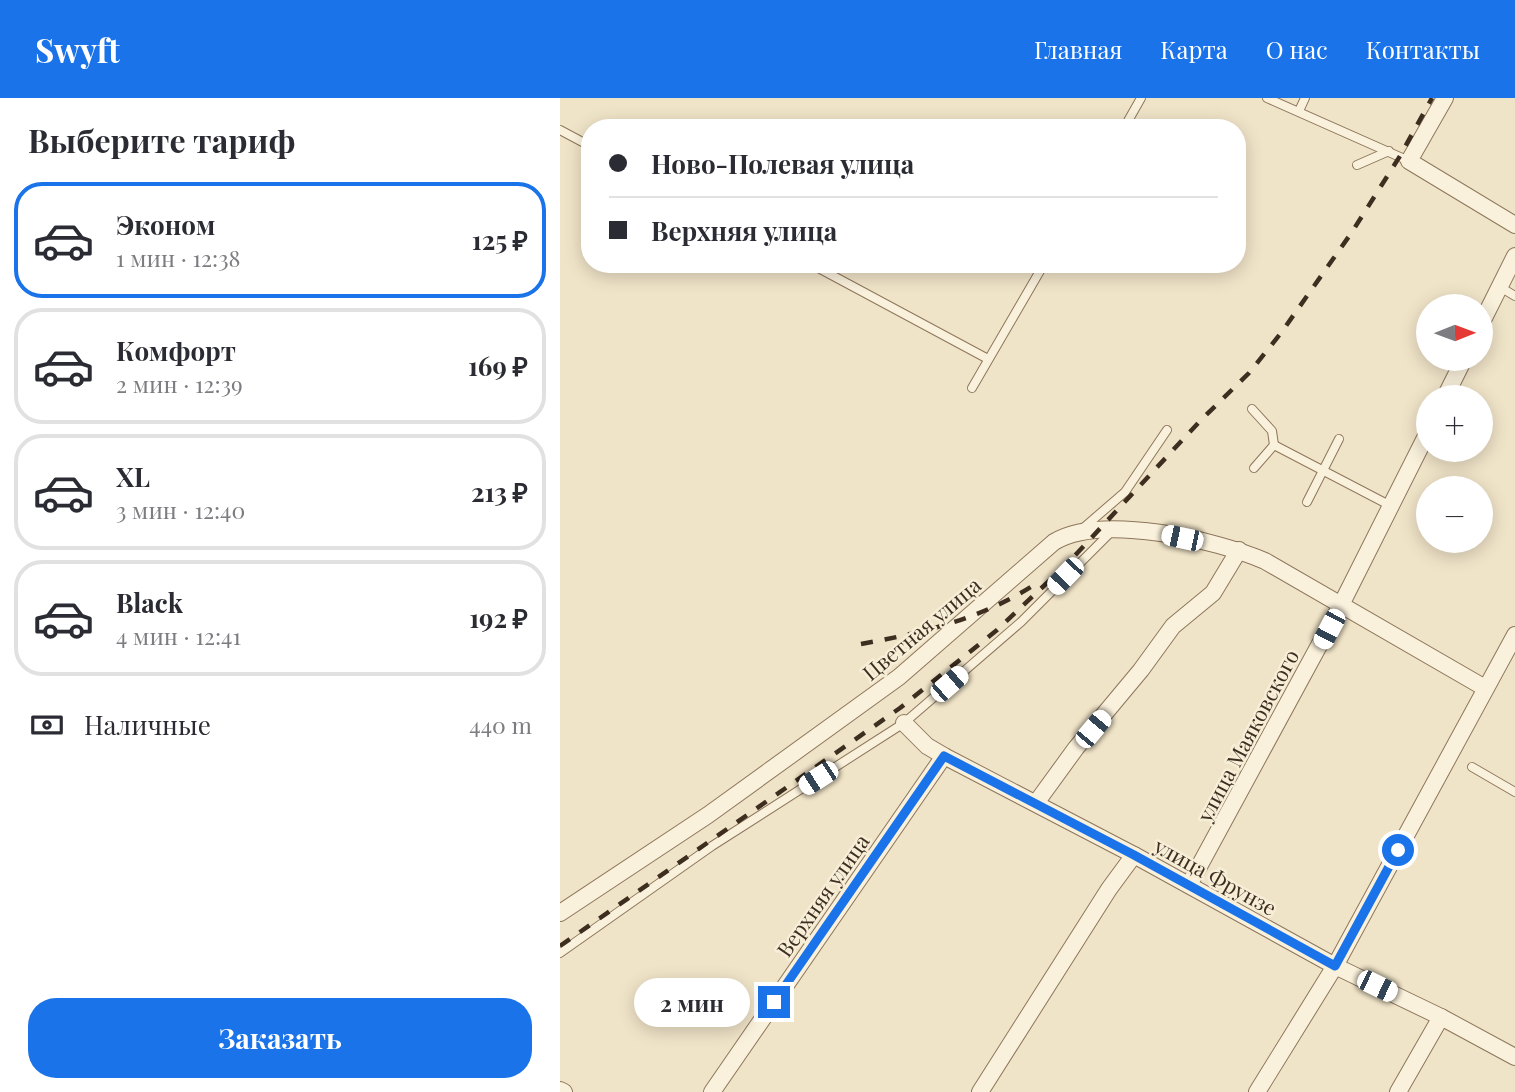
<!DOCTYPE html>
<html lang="ru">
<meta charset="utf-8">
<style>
:root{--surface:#fff;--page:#f2f2f3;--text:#2b2b33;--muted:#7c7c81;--line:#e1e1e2;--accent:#1a73e8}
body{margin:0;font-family:"Playfair Display",serif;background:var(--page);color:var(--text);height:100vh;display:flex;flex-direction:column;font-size:26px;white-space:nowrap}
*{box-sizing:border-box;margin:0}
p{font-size:23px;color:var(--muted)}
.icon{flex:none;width:38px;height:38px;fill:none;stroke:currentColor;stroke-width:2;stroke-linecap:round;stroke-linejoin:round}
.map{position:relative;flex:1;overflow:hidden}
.panel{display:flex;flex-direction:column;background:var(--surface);width:560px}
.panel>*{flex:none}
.top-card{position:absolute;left:21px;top:21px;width:665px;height:154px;border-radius:28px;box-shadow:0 4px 18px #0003;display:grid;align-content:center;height:154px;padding:0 28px;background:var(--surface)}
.needle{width:46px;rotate:89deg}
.controls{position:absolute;left:856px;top:196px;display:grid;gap:14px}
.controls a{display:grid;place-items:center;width:77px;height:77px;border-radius:50%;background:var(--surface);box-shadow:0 4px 18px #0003;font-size:35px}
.end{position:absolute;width:32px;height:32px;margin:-16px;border:9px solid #1a73e8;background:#fff;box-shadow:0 0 0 4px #fff}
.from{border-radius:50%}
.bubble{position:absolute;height:49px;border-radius:24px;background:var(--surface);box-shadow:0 4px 18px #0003;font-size:23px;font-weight:700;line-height:49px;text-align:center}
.car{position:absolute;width:21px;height:42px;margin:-21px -10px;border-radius:9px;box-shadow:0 0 5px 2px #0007;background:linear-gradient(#fff 24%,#345 0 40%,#fff 0 76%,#345 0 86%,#fff 0)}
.top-card b{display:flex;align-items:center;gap:24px;height:66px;font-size:26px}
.top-card b+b{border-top:2px solid var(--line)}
.top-card i{width:18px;height:18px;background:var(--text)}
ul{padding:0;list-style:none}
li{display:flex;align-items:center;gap:21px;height:116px;margin:0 14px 10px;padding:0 14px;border:4px solid var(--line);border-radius:28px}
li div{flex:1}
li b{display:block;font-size:26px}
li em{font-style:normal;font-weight:700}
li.active{border-color:var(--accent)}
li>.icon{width:63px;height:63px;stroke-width:1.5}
h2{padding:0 28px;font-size:32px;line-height:84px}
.pay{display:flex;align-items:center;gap:18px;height:77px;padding:0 28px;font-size:26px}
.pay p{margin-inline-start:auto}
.cta{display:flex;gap:14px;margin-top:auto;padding:14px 28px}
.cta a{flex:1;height:80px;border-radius:28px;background:var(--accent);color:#fff;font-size:28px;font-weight:700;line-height:80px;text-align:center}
header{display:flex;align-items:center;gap:42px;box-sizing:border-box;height:98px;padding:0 35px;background:var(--accent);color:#fff}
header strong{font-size:33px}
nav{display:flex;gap:38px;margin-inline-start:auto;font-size:24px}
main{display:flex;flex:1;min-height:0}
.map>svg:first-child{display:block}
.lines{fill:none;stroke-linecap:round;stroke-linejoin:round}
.service-casing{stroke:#8d765c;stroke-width:10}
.minor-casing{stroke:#8d765c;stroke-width:18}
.service{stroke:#faf1dc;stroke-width:8}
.minor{stroke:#faf1dc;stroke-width:16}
.rail{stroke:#3d2e20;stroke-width:4.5;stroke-dasharray:12 12;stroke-linecap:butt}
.route{stroke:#1a73e8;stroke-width:9}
.labels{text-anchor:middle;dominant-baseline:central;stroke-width:5;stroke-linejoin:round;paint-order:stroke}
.street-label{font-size:21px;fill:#3d2e20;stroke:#f7eed8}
</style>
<header>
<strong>Swyft</strong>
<nav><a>Главная</a><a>Карта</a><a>О нас</a><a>Контакты</a></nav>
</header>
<main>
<section class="panel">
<h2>Выберите тариф</h2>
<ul>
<li class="active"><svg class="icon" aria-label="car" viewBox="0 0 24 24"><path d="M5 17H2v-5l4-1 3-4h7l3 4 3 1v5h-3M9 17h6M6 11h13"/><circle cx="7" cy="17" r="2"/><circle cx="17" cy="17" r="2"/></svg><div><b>Эконом</b><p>1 мин · 12:38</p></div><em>125 ₽</em></li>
<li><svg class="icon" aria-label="car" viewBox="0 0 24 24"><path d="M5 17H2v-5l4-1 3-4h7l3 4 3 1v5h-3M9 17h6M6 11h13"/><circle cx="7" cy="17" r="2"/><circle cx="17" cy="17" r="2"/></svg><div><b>Комфорт</b><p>2 мин · 12:39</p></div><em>169 ₽</em></li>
<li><svg class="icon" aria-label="car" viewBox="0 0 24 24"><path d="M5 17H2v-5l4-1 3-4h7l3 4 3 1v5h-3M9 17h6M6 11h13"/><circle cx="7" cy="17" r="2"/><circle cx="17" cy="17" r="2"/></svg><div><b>XL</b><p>3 мин · 12:40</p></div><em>213 ₽</em></li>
<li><svg class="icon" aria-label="car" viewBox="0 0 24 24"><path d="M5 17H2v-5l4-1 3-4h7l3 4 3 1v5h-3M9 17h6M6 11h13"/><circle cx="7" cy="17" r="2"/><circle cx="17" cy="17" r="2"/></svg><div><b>Black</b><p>4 мин · 12:41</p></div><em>192 ₽</em></li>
</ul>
<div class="pay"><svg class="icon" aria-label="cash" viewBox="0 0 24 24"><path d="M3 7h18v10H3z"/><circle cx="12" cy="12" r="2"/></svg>Наличные<p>440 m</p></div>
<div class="cta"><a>Заказать</a></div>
</section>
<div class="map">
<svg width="955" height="994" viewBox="0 0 955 994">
<rect width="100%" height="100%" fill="#f0e4c8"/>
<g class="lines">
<defs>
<g id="service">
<path d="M707,0L849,63"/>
<path d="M739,13L745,0"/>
<path d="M564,30L581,0"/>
<path d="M0,32L30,48"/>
<path d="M797,67L829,53"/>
<path d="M251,166L428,261"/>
<path d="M940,189L955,198"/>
<path d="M412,290L484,166"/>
<path d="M692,311L712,333L714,347"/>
<path d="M694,370L714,347L831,408"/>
<path d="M747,404L779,341"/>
<path d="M521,432L565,394L607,332"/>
<path d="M912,669L955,694"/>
<path d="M0,855L152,748L344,625L461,524L552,433"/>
</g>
<g id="minor">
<path d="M885,0L849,63L955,127"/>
<path d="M920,228L955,158"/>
<path d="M885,299L904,261"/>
<path d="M344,625L367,648L384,658L574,757L775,868L881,919L955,959"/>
<path d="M476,705L516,650L581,572L613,528L653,495L679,452"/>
<path d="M629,787L781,507L868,334"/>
<path d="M0,815L148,717L339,579L494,444C541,415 657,442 705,463L925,590"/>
<path d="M0,992L4,994"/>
<path d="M152,994L384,658"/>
<path d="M420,994L549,791L574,757"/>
<path d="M697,994L775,868L955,537"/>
<path d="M838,994L881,919"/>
</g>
</defs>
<use href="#service" class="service-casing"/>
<use href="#minor" class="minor-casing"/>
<use href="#service" class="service"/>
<use href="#minor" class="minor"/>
<g class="rail">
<path d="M301,546C362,535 421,521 474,487"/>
<path d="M0,848L340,610L437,532L507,466L641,322L689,275L721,235L792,134L840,58L872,0"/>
</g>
</g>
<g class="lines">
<path class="route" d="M214,904L384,658L574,757L775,868L838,752"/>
</g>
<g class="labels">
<g class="street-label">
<text transform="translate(361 530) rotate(-40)">Цветная улица</text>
<text transform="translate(687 637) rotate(-62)">улица Маяковского</text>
<text transform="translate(656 778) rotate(29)">улица Фрунзе</text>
<text transform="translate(262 797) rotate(-55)">Верхняя улица</text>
</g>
</g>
</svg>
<div class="controls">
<a><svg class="needle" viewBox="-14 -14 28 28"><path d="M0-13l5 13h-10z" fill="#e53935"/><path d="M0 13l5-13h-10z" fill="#7c7c81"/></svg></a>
<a>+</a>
<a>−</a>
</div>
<i class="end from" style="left:838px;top:752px"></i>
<i class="end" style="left:214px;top:904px"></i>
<div class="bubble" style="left:74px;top:880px;width:116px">2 мин</div>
<i class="car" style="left:622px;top:440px;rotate:282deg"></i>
<i class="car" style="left:505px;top:478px;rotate:224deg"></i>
<i class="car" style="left:769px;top:531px;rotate:208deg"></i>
<i class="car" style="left:389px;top:586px;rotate:49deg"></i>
<i class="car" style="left:533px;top:631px;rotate:40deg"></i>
<i class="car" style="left:258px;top:680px;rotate:237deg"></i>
<i class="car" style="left:817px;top:888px;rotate:116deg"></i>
<div class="top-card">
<b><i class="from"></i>Ново-Полевая улица</b>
<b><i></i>Верхняя улица</b>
</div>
</div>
</main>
